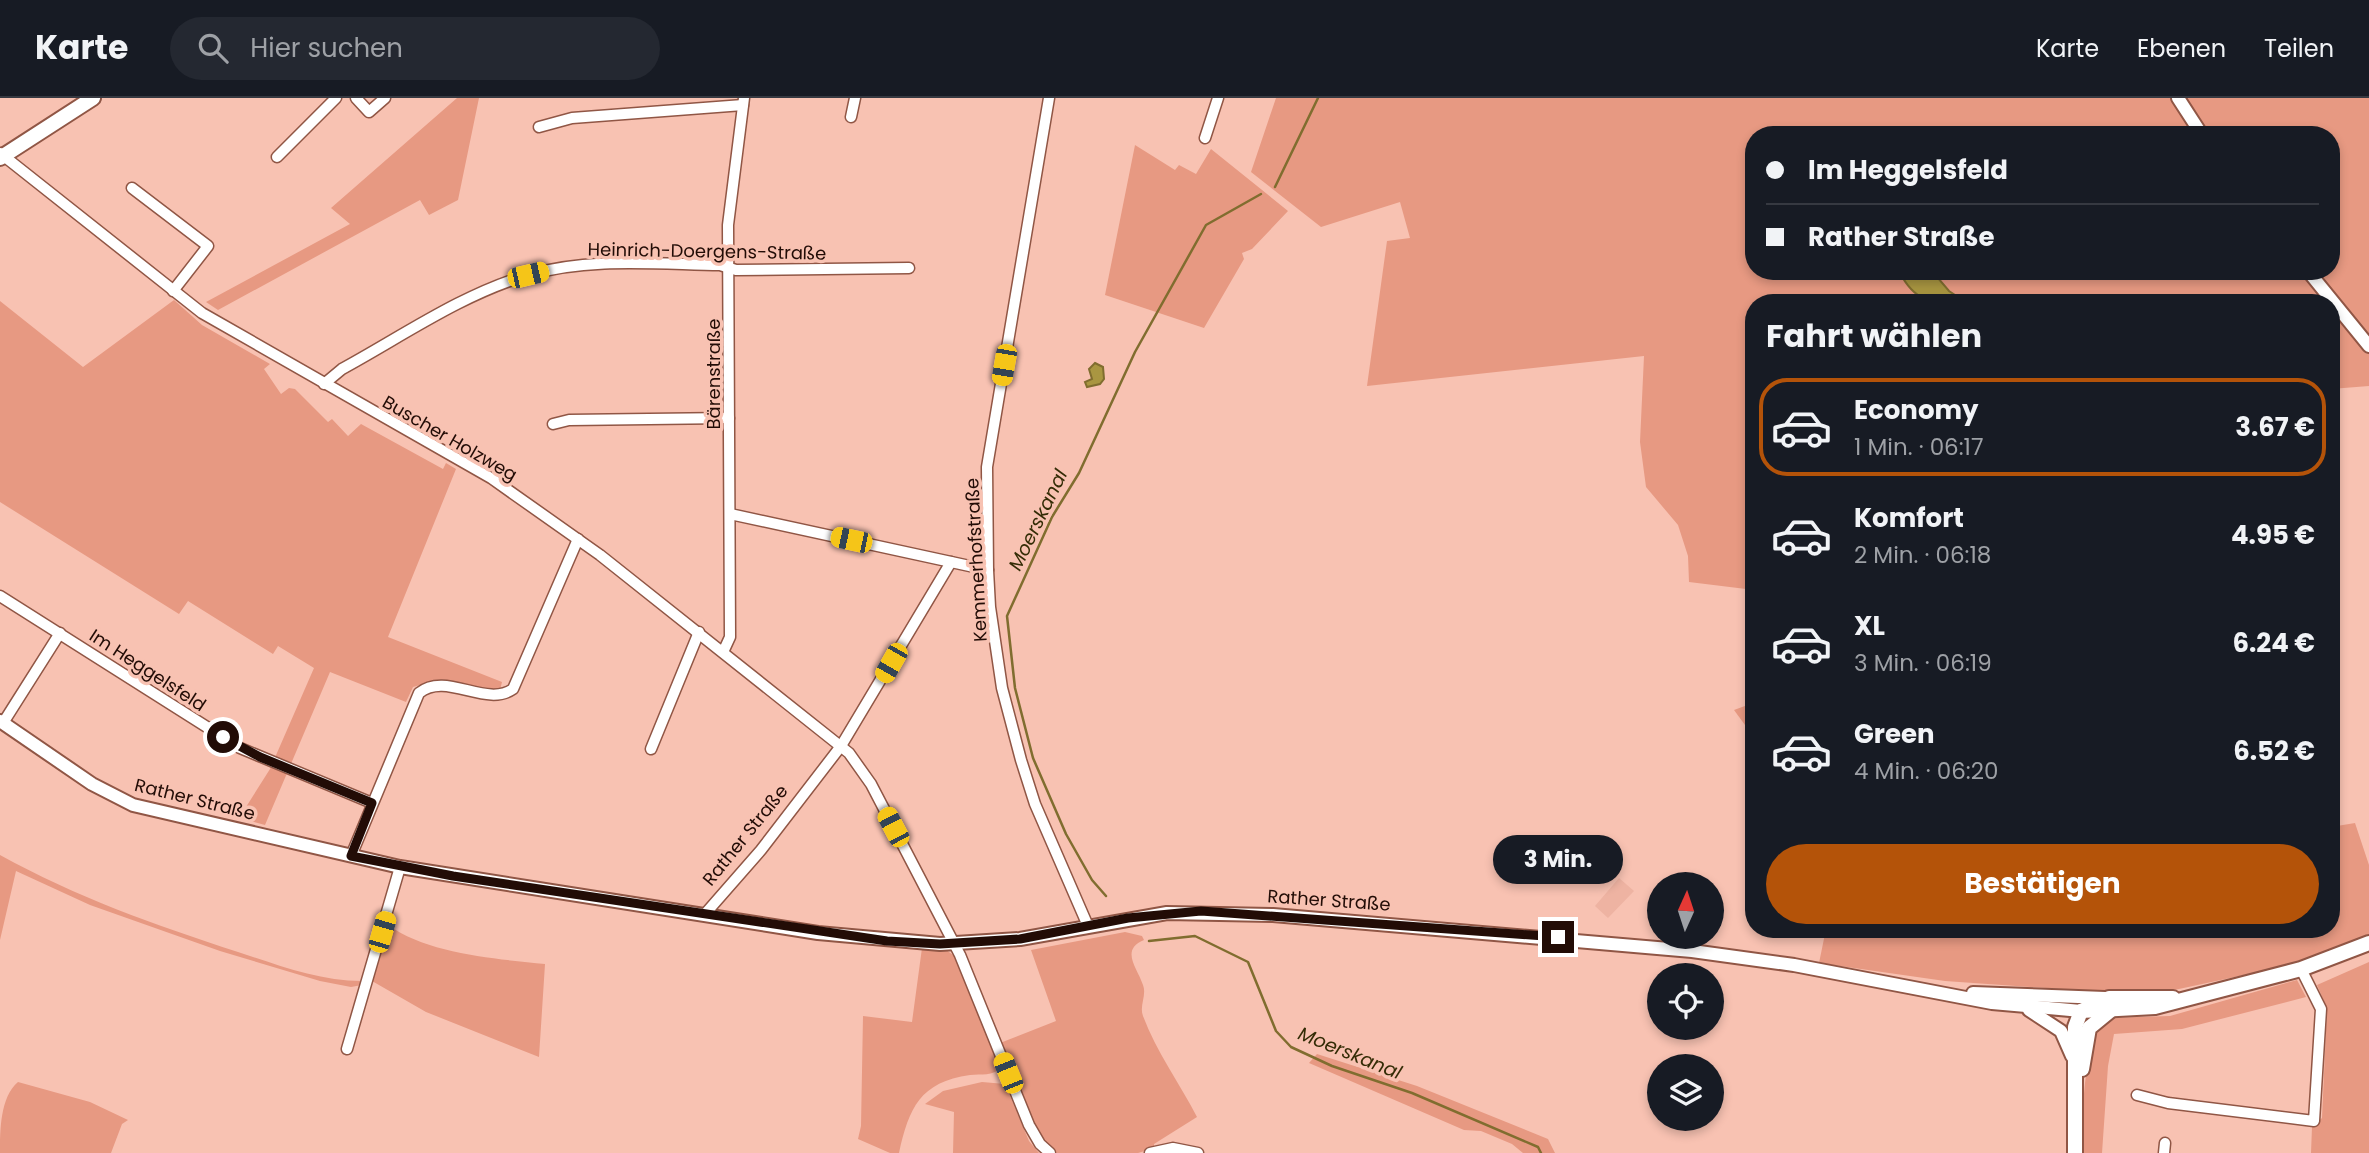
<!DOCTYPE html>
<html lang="de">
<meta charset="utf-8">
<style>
:root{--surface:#171b24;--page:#242831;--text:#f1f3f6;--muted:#9ea1a6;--line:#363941;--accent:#b45309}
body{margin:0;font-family:Poppins,sans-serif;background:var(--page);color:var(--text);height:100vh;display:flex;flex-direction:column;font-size:26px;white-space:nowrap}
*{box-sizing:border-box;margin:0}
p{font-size:23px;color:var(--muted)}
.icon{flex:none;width:38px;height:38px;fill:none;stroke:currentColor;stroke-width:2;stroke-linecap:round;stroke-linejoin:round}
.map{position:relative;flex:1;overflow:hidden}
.sheet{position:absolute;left:1745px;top:196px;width:595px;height:644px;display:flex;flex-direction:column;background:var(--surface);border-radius:28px;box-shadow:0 4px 10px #0003}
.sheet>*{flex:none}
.guide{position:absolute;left:1745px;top:28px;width:595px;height:154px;border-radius:28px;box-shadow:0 4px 10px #0003;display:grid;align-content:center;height:154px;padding:0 21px;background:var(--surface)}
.needle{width:46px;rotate:3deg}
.fabs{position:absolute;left:1647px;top:774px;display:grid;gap:14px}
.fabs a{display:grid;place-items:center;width:77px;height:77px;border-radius:50%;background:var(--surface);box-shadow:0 4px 10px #0003;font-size:35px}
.end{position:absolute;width:32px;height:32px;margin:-16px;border:9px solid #220c06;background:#fff;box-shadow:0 0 0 4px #fff}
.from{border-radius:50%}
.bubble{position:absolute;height:49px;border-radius:24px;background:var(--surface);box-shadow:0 4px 10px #0003;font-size:23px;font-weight:700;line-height:49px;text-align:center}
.car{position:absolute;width:21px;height:42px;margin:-21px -10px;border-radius:9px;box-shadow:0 0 5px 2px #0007;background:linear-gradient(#f5c518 24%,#345 0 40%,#f5c518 0 76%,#345 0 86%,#f5c518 0)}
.guide b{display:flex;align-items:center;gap:24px;height:66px;font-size:26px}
.guide b+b{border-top:2px solid var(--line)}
.guide i{width:18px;height:18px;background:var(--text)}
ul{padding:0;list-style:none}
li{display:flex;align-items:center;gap:21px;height:98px;margin:0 14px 10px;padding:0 7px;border:4px solid transparent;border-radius:28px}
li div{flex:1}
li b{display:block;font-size:26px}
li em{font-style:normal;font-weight:700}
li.current{border-color:var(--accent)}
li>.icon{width:63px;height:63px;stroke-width:1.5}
h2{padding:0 21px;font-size:32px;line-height:84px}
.action{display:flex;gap:14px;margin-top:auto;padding:14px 21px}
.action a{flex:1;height:80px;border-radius:42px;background:var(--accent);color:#fff;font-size:28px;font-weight:700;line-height:80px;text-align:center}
header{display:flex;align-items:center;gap:42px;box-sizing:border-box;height:98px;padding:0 35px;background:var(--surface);border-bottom:2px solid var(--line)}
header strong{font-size:33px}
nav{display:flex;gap:38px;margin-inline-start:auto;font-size:24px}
.search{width:490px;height:63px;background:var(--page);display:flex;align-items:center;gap:18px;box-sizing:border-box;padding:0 24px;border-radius:38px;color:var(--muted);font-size:26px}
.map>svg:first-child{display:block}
.built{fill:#eeb3a2}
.green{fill:#e79982;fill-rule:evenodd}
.water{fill:#a99641;stroke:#806d2f;stroke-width:2}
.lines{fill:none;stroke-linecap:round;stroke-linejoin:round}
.stream{stroke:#806d2f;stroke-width:2.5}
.minor-casing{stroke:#905645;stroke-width:13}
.tertiary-casing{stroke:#905645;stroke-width:16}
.secondary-casing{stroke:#905645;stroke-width:18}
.minor{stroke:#fff;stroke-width:10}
.tertiary{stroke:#fff;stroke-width:12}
.secondary{stroke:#fff;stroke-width:14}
.route{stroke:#220c06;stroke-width:9}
.labels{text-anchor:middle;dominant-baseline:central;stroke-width:7;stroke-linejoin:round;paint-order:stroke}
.street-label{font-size:18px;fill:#220c06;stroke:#f8c2b2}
.water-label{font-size:19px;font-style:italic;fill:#342c06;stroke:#f8c2b2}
</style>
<header>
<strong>Karte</strong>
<div class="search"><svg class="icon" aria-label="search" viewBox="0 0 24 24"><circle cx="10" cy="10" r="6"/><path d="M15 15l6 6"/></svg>Hier suchen</div>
<nav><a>Karte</a><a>Ebenen</a><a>Teilen</a></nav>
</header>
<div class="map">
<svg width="2369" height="1055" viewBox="0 0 2369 1055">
<rect width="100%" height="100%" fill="#f8c2b2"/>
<path class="built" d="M1619,780L1634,793L1608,820L1595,808Z"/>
<g class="green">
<path d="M457,0H479L458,102L429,117L420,102L218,212L206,204L350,126L331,110Z"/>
<path d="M1276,0H2369V288L2331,291V205H1754L1753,513L1746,491L1689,484L1688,458L1678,427L1646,389L1640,344L1644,258L1367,288L1387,143L1410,140L1400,104L1321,129L1251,74ZM1754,37H2331V173H1754Z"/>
<path d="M1135,47L1175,72L1179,67L1196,76L1211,51L1288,113L1252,151L1242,155L1244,161L1204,230L1105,197Z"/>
<path d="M174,202L202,227L270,266L264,271L281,296L289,290L295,291L328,324L332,321L348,338L361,326L443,371L446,365L456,371L388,539L502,584L500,592L435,583L413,589L406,604L330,574L265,727L239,720L270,671L314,570L278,548L273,556L188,503L179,516L0,404V203L83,269Z"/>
<path d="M1753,605H1754L1753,638L1734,612Z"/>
<path d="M2355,725L2369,767V838L2304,864L2165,894L2118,895L1945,883L1819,865L1826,831H2331V729Z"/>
<path d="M0,757C76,799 155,827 238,854C278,867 319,883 362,883V887L351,889L320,883L220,853L90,807L16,773L0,842Z"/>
<path d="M388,827C428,856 497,861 545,866L539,959L426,914L372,883Z"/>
<path d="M1125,834L1142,838L1144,842C1120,852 1137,869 1143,887C1147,897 1139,908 1143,918C1156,953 1180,986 1197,1019L1154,1046V1050L1138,1055H1057L1038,1036L1000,945L1056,923L1031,852Z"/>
<path d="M922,850L945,851L957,860L1001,970C993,978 981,976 970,977C920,984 909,1010 899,1055H890L858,1041L861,1028L863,918L912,924Z"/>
<path d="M2369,864V1055H2311L2312,1029L2322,1020L2327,910L2317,887Z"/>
<path d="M2297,882L2306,899L2182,931L2114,936L2108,968L2102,1055H2081C2083,1019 2082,948 2105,920L2170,918Z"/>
<path d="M1317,956L1417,988L1548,1041L1555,1055H1523L1512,1046L1481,1033L1464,1032L1309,965Z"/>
<path d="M18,984L90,1004L128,1022L122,1026L111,1055H0C0,1033 0,999 18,984Z"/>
<path d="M982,984L1005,986L1029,1043L1039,1055H953L954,1014L925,1006L943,993Z"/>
</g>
<g class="water">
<path d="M1899,173H1932L1949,193L1967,205C1934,205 1916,207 1899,173Z"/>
<path d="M1095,265L1103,269L1104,281L1100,286L1087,289L1085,284L1092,281L1089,271Z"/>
</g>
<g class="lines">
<g class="stream">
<path d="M1275,89L1318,0"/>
<path d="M1106,798L1092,782L1066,736L1033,660L1015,590L1007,518L1052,419L1079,375L1135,254L1206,127L1261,96"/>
<path d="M1149,843L1195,838L1248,864L1276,933L1291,949L1332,968L1412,995L1538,1049L1541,1055"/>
</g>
<defs>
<g id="minor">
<path d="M356,0L369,14L385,0"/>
<path d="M1049,0L987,369L988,472L990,509L1002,590L1021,662L1035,706L1088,828"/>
<path d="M851,19L855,0"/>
<path d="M539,29L572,20L743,7"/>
<path d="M1205,40L1218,0"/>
<path d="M0,55L202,215L491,380L600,457L849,655L871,686L960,857L1029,1027L1040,1046L1050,1055"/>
<path d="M277,59L336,0"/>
<path d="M132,90L208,148L173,193"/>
<path d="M324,286L342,271C401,239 462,196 528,177C589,159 656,166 720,167L736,172L909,170"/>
<path d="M553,326L569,322L729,320"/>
<path d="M730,416L988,472"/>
<path d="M0,498L240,650L372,705"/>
<path d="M724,552L730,539L728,127L744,0"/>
<path d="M3,625L60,535"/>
<path d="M651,651L699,534"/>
<path d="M351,758L419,595C446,573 486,610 513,591L578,441"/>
<path d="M705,816L761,752L841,648L951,464"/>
<path d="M347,951L400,769"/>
<path d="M2137,997L2168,1005L2314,1023L2321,911L2301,871"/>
<path d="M1150,1055L1173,1050L1198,1055"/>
<path d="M2164,1055L2165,1045"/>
</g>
<g id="tertiary">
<path d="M2178,0L2202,37"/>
<path d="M2308,173L2369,248"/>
<path d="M0,623L92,686L133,707L400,769L818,835L940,846L1020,841L1167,815L1273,817L1692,853L1794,867L1992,905L2081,913"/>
<path d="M1973,895L2105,900"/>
<path d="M2029,912L2061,933L2072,958"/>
</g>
<g id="secondary">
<path d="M0,60L93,0"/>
<path d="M2081,913L2155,909L2301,871L2369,845"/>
<path d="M2082,971L2089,930L2111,912"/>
<path d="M2075,1055V929L2081,913L2109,900H2173"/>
</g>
</defs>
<use href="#minor" class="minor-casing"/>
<use href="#tertiary" class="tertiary-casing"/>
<use href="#secondary" class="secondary-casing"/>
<use href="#minor" class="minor"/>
<use href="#tertiary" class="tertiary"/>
<use href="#secondary" class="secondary"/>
</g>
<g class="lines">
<path class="route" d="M223,639L260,659L372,705L351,758L453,778L887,843L940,846L1020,841L1128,820L1201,813L1558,839"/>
</g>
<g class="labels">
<g class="street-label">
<text transform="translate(707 153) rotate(1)">Heinrich-Doergens-Straße</text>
<text transform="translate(713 276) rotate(-90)">Bärenstraße</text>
<text transform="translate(450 340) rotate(30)">Buscher Holzweg</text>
<text transform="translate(976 462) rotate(-93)">Kemmerhofstraße</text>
<text transform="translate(148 572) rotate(33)">Im Heggelsfeld</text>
<text transform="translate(195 701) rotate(14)">Rather Straße</text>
<text transform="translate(745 737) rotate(-51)">Rather Straße</text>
<text transform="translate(1329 802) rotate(4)">Rather Straße</text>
</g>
<g class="water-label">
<text transform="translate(1038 422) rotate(-64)">Moerskanal</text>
<text transform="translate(1350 955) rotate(22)">Moerskanal</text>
</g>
</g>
</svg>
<div class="fabs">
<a><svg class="needle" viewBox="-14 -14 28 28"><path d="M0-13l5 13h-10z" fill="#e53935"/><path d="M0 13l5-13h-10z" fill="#9ea1a6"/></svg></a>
<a><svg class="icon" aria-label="locate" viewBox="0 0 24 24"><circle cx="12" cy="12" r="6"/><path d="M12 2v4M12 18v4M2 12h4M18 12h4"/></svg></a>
<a><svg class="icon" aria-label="layers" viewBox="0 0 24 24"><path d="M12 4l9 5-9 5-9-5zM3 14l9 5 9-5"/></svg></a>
</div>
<i class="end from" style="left:223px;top:639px"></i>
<i class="end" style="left:1558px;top:839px"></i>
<div class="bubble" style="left:1493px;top:737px;width:130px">3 Min.</div>
<i class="car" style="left:528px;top:177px;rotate:77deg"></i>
<i class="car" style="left:1004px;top:267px;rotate:190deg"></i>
<i class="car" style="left:851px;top:442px;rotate:282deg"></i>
<i class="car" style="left:891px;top:565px;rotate:210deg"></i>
<i class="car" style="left:893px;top:729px;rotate:332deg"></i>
<i class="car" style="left:382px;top:834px;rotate:16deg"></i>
<i class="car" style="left:1008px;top:975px;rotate:338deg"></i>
<div class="guide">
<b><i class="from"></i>Im Heggelsfeld</b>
<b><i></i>Rather Straße</b>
</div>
<section class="sheet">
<h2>Fahrt wählen</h2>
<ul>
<li class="current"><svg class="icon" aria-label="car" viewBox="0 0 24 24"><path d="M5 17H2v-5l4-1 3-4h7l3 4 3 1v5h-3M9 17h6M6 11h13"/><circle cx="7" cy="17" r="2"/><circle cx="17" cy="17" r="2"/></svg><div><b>Economy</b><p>1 Min. · 06:17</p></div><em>3.67 €</em></li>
<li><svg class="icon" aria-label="car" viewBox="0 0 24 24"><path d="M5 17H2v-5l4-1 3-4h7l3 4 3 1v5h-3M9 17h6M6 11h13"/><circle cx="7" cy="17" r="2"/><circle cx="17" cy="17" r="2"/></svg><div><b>Komfort</b><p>2 Min. · 06:18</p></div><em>4.95 €</em></li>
<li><svg class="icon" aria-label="car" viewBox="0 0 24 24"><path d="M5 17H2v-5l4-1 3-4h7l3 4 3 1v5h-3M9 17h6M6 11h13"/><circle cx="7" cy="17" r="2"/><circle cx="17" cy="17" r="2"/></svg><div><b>XL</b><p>3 Min. · 06:19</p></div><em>6.24 €</em></li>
<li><svg class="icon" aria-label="car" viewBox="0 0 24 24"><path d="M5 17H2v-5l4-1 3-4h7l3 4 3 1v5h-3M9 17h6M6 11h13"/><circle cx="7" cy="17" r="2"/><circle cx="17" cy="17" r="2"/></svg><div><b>Green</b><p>4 Min. · 06:20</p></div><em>6.52 €</em></li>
</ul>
<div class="action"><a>Bestätigen</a></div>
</section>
</div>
